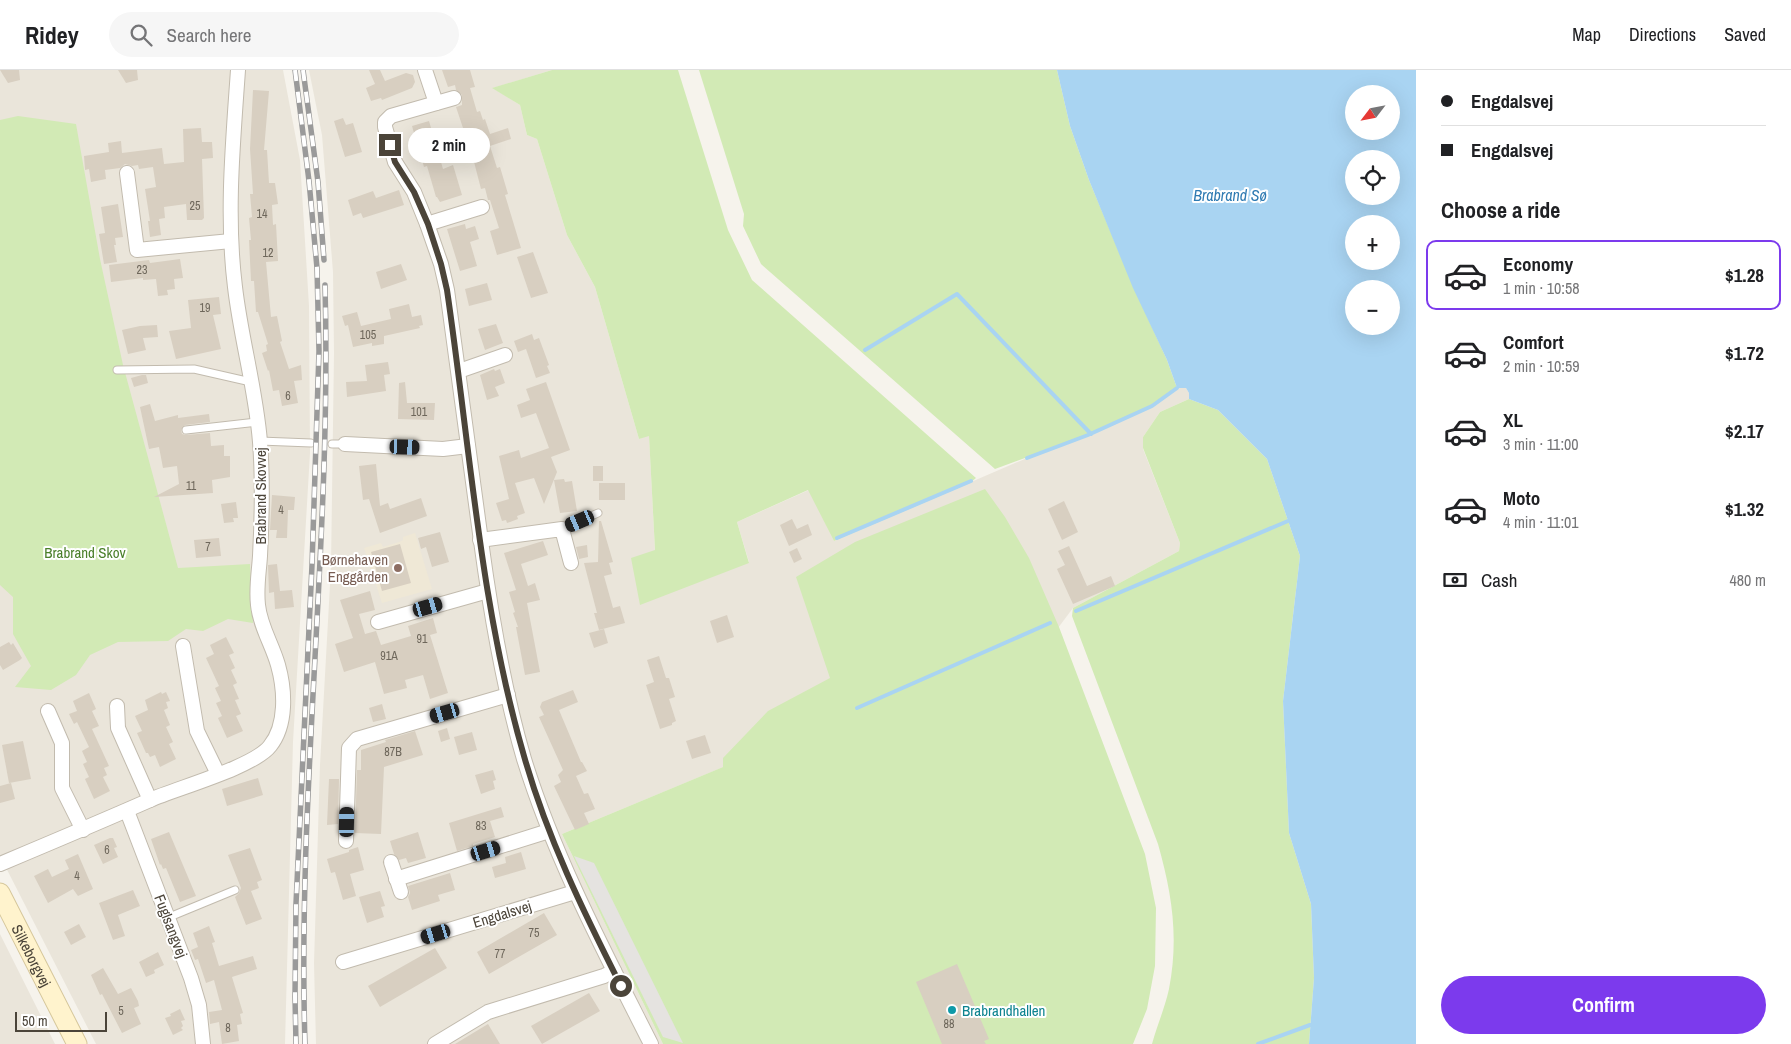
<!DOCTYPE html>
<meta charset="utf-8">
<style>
:root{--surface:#fff;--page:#f6f6f6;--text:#202124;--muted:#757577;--line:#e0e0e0;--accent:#7c3aed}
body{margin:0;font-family:"Archivo Narrow",sans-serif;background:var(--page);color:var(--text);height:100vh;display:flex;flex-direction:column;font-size:19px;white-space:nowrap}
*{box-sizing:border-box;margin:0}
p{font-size:16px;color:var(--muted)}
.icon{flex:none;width:28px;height:28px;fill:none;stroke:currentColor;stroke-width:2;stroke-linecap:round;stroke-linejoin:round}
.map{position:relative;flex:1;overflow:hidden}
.details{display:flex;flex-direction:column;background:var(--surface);width:375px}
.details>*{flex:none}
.banner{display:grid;align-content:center;height:110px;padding:0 25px;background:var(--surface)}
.needle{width:32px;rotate:238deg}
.buttons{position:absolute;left:1345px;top:15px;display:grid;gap:10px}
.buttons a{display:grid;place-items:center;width:55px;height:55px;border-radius:50%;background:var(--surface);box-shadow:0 5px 20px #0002;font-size:25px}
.scale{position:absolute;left:15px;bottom:12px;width:92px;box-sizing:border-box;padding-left:5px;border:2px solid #4b4439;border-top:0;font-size:14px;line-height:18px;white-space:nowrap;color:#4b4439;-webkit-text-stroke:4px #fff;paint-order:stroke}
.end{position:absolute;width:22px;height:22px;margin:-11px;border:6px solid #4b4439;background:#fff;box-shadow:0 0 0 2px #fff}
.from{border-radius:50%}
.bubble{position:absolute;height:35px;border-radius:18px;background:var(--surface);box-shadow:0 5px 20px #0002;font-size:16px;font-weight:700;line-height:35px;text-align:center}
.car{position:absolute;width:15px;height:30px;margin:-15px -8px;border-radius:6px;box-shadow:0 0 4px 1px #0007;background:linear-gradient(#222 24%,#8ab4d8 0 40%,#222 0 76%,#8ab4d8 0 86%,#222 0)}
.banner b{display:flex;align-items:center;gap:18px;height:48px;font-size:19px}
.banner b+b{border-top:1px solid var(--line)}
.banner i{width:12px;height:12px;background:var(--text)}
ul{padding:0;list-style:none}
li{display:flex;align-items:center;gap:15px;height:70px;margin:0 10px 8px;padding:0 15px;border:2px solid transparent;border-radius:10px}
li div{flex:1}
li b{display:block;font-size:19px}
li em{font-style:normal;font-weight:700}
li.current{border-color:var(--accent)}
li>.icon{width:45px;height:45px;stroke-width:1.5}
h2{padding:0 25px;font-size:22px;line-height:60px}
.pay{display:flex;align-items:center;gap:12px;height:55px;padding:0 25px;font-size:19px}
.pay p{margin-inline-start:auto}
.primary-button{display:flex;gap:10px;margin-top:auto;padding:10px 25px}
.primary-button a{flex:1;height:58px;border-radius:30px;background:var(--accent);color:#fff;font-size:20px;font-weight:700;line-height:58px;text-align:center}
header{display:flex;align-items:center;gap:30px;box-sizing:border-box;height:70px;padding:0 25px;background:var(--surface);border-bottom:1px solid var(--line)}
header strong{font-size:24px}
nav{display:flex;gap:28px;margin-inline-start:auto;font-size:18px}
.search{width:350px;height:45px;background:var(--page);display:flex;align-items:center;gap:12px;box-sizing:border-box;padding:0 18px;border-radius:28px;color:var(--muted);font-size:19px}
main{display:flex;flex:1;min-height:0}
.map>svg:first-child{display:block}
.residential{fill:#eae5da}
.education{fill:#efe8d6}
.green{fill:#d2eab5}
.parking{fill:#e5e3e0}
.water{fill:#a9d4f2;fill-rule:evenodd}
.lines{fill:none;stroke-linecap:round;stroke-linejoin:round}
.stream{stroke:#a9d4f2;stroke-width:4}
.building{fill:#d8cfc1}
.lane-casing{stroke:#c2bbae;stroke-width:9}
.street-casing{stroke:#c2bbae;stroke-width:16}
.secondary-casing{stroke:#d6c79b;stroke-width:21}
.lane{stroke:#fff;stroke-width:7}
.street{stroke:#fff;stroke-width:14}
.secondary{stroke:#fff3cd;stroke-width:19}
.rail-casing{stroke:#9a9a9a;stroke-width:5.5}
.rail{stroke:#fff;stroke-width:4;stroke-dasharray:11;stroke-linecap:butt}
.route{stroke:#4b4439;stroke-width:6}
.education-dot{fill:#8d6e63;stroke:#fff;stroke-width:2}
.culture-dot{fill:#0f9aa8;stroke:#fff;stroke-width:2}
.labels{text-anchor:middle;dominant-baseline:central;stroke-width:4;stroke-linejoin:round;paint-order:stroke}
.number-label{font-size:12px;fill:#6e675b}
.street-label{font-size:15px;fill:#4b4439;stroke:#fff}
.park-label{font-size:15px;fill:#4a7f2a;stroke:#fff}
.education-label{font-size:15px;fill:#785e54;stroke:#fff;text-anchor:end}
.culture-label{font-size:15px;fill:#0d838f;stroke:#fff;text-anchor:start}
.water-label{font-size:16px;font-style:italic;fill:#2e7ab2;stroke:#fff}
</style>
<header>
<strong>Ridey</strong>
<div class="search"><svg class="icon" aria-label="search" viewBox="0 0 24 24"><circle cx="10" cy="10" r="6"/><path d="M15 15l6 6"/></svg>Search here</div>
<nav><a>Map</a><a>Directions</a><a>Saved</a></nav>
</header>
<main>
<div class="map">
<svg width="1416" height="974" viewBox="0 0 1416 974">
<rect width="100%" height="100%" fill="#f6f3ec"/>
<g class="residential">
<path d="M0,0H283L300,90L309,236L310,383L293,672L285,974H96L0,786Z"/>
<path d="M309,0H552L493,18L520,35L527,65L537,69L567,165L595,217L639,369L649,365L655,481L749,492L737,452L809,420L834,471L1027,388L1091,364L1152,336L1177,318H1186L1189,323V329L1160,342L1143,367V379L1180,473L1179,481L1073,538L1058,558L562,764L663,974H316L314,893L320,695L331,497L334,283L333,202L322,65Z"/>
<path d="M0,864L55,974H0Z"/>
</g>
<path class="education" d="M415,463L432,519L382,533L364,478L381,473L383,477L399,472L403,470V467Z"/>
<g class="green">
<path d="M552,0H678L728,160L752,210L976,408L970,413L834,471L808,420L737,452L749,493L640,535L631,488L655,480L649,366L639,369L595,217L567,165L537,69L527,65L520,35L492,18Z"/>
<path d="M699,0H1057L1070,56L1089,110L1134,218L1167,290L1177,318L1152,336L1091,364L995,399L761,194L743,156L744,144Z"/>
<path d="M18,46L76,54L100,189L123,295L178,498L250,494L253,553L228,549L203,561L186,559L168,571L118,572L90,585L76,605L51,620L15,617L31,596L13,564V527L0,515V50Z"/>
<path d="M1189,329L1218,340L1267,389L1300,486L1283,631L1289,763L1311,834L1314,908L1309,974H1152C1157,956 1165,937 1169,919C1179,867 1172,824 1158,774L1072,546L1073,538L1179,481L1180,473L1143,378V367L1160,342Z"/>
<path d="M985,419L1005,447L1029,488L1059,557L1145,784L1156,838L1155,896L1147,939L1133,974H663L562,764L723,697V688L768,641L830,608L796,507L855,472Z"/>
</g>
<path class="parking" d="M574,786L594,793L683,973L663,967Z"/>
<path class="water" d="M1057,0H1416V974H1309L1314,908L1311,834L1289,763L1283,631L1300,486L1267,389L1218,340L1189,329V323L1186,318H1177L1167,290L1133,218L1089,110L1070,56ZM1354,24H1391V61H1354ZM1354,89H1391V126H1354ZM1354,154H1391V191H1354ZM1354,219H1391V256H1354Z"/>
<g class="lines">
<g class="stream">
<path d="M865,280L957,224L1091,364"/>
<path d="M1027,388L1088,365L1152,336L1177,318"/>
<path d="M837,468L971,411"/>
<path d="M1076,541L1288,451"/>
<path d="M857,638L1050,553"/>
<path d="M1258,974L1310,955"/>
</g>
</g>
<g class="building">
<path d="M0,0H19L20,10L8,13Z"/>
<path d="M118,0H137L138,10L126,13Z"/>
<path d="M369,0H380L385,11L406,3L413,5L415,12L412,18L382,30L381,28L371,31L366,18L375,14Z"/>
<path d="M442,0H470L475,17L470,18L477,42L480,41L483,50L485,49L490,64L508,58L511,69L490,76L497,98L500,97L508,124L505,125L521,178L497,185L490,161L499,158L490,130H488L485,118L481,119L473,88L456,37L462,35V25L456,20L455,15L448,17Z"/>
<path d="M253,20L269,21L264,80H267L269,113H275L278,134L272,135L273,155L276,154L278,191L266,192L271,247L277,246L282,271L280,272L289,299L301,295L302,310L294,311L298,333L282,336L279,320L273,321L269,300L268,301L262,283L267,281L266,275L268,274L258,242H256L254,211H251L249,170H251L249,148L252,147L250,124H253L250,79Z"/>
<path d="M343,48L346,55L353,53L362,82L345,87L334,51Z"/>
<path d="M429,51L443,99L453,95L462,125L440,132L437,127H436L427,96L424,97L412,56Z"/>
<path d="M201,58L202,72H212L213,88L202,89L204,148L202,150H187L186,134L164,137L165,148L159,149L161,165L150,167L148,151H150L145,119L156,117L153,97L139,99L138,95L132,96L125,94L120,98L105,100L106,109L91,112L89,99L85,100L84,86L109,82L108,73L121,71L122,83L162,78L164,94L184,92L183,59Z"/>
<path d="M399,120L404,135L363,148L361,143L353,146L348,130L373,121L376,128Z"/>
<path d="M118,134L123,167L115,168L116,175H114L117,192L104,194L99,164L105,163L101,137Z"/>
<path d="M465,154L466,159L475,156L479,169L470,172L477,196L460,201L447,159Z"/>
<path d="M533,182L548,223L531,228L517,187Z"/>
<path d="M180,189L183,208L174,209L175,219L167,220L168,225L158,226L156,209L143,210V208L111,212L109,195L149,190L150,193Z"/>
<path d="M401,194L407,210L381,219L376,202Z"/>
<path d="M487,213L492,230L469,236L465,219Z"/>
<path d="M219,227L221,244L213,245L221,279L176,289L169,261L191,258L188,230Z"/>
<path d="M409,234L412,247L421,245L423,255L419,256L420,258L384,266V274L372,276V273L353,277L348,255L345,256L342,246L357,242L361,256L391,249L389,239Z"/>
<path d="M496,254L503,273L485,280L478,259Z"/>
<path d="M157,255L158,267L143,268L146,280L128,284L122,260L140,256Z"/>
<path d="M532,264L534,270L539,268L549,295L547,296L550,303L536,308L526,279L518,282L514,271Z"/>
<path d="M388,292L390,304L384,305L386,321L347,327L346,312L367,311L365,295Z"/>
<path d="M494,299L495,301L500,299L505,313L495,317L499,326L487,330L480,305Z"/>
<path d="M142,305H146L148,313L134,317L131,308Z"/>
<path d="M405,312L407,333H435L434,350L398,349L399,313Z"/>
<path d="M546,312L570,380L551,387L557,402L544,434L534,408L515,413L525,443L517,446L518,449L507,453L506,450L502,451L496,433L509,429L499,386L519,380L521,388L549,378L536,343L521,348L517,335L530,330L526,319Z"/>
<path d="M150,334L155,351L178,345V348L209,344L210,352L185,355L181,360L182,364L186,365L210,363L211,376L224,375V386H230V407L212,410L213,423L154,427L179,414L177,396L163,398L159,377L149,379L140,337Z"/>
<path d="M376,394L380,436L388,433L390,439L421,428L427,446L380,463L369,429L363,430L359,396Z"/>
<rect x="593" y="396" width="10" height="15"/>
<path d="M564,409L565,412L572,411L577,441L560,443L554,410Z"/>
<rect x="599" y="413" width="26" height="17"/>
<path d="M272,425L295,427L294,440H288L287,468H276L277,460H270Z"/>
<path d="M1064,431L1078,462L1062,470L1048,439Z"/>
<path d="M236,432L238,448H233L234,452L224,453L221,434Z"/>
<path d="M792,449L797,459L808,454L812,465L789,476L780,455Z"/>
<path d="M599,451H601L613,492L609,493L612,504L604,506L613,538L620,536L625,553L599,560L594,543H597L584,493L598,492Z"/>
<path d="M440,462L449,492L432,497L426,477L421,479L418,468Z"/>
<path d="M219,468L221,486L196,488L194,470Z"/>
<path d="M543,471L548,485L521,494L528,516L535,513L540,530L527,533L540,602L525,605L516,557H518L513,543L515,542L509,522L516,520L504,483Z"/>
<path d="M400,474L411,513L382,521L371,482Z"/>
<path d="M587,475L588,487L579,489L576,477Z"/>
<path d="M1069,476L1087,516L1111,506L1115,516L1073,534L1057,499L1065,495L1058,481Z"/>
<path d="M797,478L802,489L794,493L789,482Z"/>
<path d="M277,494L280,521L292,520L294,537L275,539L274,522L269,523L268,495Z"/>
<path d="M370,521L375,540L359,544L365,564L376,561L381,575L411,566L408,556L433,548L437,563L430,565L448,623L430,629L423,605L405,610L407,618L384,624L375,592L344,602L335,574L353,568L340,530Z"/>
<path d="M727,545L734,567L717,573L710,551Z"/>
<path d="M604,559L608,573L594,578L589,563Z"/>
<path d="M226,567L234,583L229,585L235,598L231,600L237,613L233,615L239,629L235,630L241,644L236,646L243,661L227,668L218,648L222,646L216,633L221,631L215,618L219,616L206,588L214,584L210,575Z"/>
<path d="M9,572L11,575L13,573L22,588L20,590L3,600L0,595V577Z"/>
<path d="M659,586L666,608H669L675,627L669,629L676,651L672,653V655L660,659L646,615L654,612L647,590Z"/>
<path d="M573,620L578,632L559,640L581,692H582L587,701L576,706L584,724L588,723L595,739L584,743L589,754L575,760L554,716L561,712L558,705L563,700L539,647L544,645L540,637L542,632Z"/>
<path d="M161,622L162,624L166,622L170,631L166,632L168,638L164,640L170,655L166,657L173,672L169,674L176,689L160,697L155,685L150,687L148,683H146L137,663L142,661L135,646L148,640L145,630Z"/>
<path d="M89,623L96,639L92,641L99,656L92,659L109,696L104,698L107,705L103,707L110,721L94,729L85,709L89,707L83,694L87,692L82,681L89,677L77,652L74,654L69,644L77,641L73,631Z"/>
<path d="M382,634L386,649L373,652L369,638Z"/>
<path d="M447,658L450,669L441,672L438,661Z"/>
<path d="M415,661L423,685L384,697L381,764L355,763L357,700H361V680L386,672L385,670Z"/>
<path d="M472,662L477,680L459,685L454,667Z"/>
<path d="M705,665L711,683L692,689L686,671Z"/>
<path d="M23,671L31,709L9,713L2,675Z"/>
<path d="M493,700L496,710L493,711L495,719L481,724L475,705Z"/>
<path d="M258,708L263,725L227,736L222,719Z"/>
<path d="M329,709H339L338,754L327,755Z"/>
<path d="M11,713L15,729L0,733V716Z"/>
<path d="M501,737L504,747L490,751L495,767L473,774V776L457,781L449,753Z"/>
<path d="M169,762L196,826L180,832L166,798L163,799L161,794L160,795L151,769Z"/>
<path d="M418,762L426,788L408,793L406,788L399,790L394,784L390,771Z"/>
<path d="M110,768H113L117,777L114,778L118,787L103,794L94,775Z"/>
<path d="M358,777L364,800L350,804L356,826L343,830L335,802L331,803L327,789L349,782V780Z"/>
<path d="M250,778L262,810L257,812L259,818L251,821L262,849L246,855L235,827L239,823L241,818L228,785Z"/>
<path d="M521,782L526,799L495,808L492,797L506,793L505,787Z"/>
<path d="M78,784L93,819L78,826L73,819L48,833L34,806L48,799L52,807L69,799L65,790Z"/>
<path d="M450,803L455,820L438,825L440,831L412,840L408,827L410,823L408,816Z"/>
<path d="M133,820L140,836L118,845L125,866L113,870L99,833Z"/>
<path d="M380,821L385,836L381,837L384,847L367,853L359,827Z"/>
<path d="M544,843L557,865L489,904L477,882Z"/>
<path d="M79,854L86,867L71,875L64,862Z"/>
<path d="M209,856L215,872L212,873L219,896L253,886L257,899L232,907L243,943L240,944L242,954L237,955L239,971L222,974L219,952L210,954L209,942L222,940L214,910L206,913L198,889L195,890L191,880L198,877L193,863Z"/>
<path d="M435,878L447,898L380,937L368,916Z"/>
<path d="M158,882L164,895L154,900L155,903L146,907L139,892Z"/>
<path d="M957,894L989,969L984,971L986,974H942L916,912Z"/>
<path d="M103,898L118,924L131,918L138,931L139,936L134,938L141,954L122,963L102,924L100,925L91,905Z"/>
<path d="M589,923L600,941L542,974L531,956Z"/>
<path d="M180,939L185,950L181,951L183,956L181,958L183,960L173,965L165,948L171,946L170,944Z"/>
<path d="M488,954L500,974H455Z"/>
</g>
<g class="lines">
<defs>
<g id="lane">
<path d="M117,300L194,299L251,312"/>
<path d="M186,360L257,352"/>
<path d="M260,371L311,373"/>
<path d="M332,374H345"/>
<path d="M562,459L598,443"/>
<path d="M167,848L235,820"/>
</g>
<g id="street">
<path d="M425,0L436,33"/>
<path d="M454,28L391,46L385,52V57L395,92L414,122L427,154L441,194L447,220C459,304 469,388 481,471C491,545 503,617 524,689C555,789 604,881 651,974"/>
<path d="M127,103L137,180L231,171"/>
<path d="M427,154L482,137"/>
<path d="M459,301L505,285"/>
<path d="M345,374L443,379L468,376"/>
<path d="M480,470L562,459L571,493"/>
<path d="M378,552L488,521"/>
<path d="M183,576L197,661L218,704"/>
<path d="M117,636L118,658L150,730"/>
<path d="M48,641L62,673V718L83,760"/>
<path d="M127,741L191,908L199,935L203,974"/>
<path d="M346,771L349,678L357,669L508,625"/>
<path d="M391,792L401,822"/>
<path d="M0,794C50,773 100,752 150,730C177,718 254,697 270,676C287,655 285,620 278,595C272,574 260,556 258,535C256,518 259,502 260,486C262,448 263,410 260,372C256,320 241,269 235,217C226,145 233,72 238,0"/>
<path d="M396,809L549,761"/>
<path d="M343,892L575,822"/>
<path d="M435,974L488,942L604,906L614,901"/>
</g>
<g id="secondary">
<path id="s1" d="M0,823L77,974"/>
</g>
</defs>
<use href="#lane" class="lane-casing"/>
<use href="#street" class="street-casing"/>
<use href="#secondary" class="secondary-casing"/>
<use href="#lane" class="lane"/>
<use href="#street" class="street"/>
<use href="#secondary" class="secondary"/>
<defs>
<g id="rail">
<path d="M295,0L309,111L317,198L319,281L312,495L296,834L295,927L296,974"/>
<path d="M303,0L318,112L324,190"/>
<path d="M305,974C297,721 332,468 325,215"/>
</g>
</defs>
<use href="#rail" class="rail-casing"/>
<use href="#rail" class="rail"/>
</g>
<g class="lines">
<path class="route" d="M390,75L395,92L414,122L428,154L441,194L447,220C470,376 480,535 524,686C547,767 583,841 621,916"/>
</g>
<circle class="education-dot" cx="398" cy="498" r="5"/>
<circle class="culture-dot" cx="952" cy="940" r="5"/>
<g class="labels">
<g class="number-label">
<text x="195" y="136">25</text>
<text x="262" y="144">14</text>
<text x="268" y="183">12</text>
<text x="142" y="200">23</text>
<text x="205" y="238">19</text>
<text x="368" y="265">105</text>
<text x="288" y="326">6</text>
<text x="419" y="342">101</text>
<text x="191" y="416">11</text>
<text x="281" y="440">4</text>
<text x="208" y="477">7</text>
<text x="422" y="569">91</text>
<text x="389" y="586">91A</text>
<text x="393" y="682">87B</text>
<text x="481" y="756">83</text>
<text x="107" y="780">6</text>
<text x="77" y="806">4</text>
<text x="534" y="863">75</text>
<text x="500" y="884">77</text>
<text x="121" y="941">5</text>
<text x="949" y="954">88</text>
<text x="228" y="958">8</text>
</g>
<g class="street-label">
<text transform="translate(260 426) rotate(-90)">Brabrand Skovvej</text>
<text transform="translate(502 844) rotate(-17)">Engdalsvej</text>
<text transform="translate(171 856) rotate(69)">Fuglsangvej</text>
<text stroke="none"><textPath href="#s1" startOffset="70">Silkeborgvej</textPath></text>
</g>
<g class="park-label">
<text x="85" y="482">Brabrand Skov</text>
</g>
<g class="education-label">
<text x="388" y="489">Børnehaven<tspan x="388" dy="17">Enggården</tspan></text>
</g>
<g class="culture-label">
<text x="962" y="940">Brabrandhallen</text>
</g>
<g class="water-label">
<text x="1230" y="125">Brabrand Sø</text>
</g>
</g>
</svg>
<div class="buttons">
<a><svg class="needle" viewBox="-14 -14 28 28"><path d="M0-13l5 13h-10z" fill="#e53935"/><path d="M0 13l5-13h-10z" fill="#757577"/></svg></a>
<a><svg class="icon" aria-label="locate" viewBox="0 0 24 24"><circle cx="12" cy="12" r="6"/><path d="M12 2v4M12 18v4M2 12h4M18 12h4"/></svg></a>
<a>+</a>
<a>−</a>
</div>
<div class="scale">50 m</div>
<i class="end from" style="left:621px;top:916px"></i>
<i class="end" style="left:390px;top:75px"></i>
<div class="bubble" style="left:408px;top:58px;width:82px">2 min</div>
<i class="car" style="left:405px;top:377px;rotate:92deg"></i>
<i class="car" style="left:580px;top:451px;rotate:247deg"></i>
<i class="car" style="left:428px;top:537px;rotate:74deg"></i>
<i class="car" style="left:445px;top:643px;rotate:254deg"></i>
<i class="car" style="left:347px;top:752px;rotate:1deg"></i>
<i class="car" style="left:486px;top:781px;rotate:73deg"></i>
<i class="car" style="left:436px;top:864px;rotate:253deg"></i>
</div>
<section class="details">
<div class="banner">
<b><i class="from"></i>Engdalsvej</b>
<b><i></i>Engdalsvej</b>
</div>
<h2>Choose a ride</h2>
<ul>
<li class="current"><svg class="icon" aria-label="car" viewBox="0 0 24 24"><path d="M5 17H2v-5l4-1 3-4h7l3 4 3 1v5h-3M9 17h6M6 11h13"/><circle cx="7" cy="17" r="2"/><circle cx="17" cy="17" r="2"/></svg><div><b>Economy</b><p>1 min · 10:58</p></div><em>$1.28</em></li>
<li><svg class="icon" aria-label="car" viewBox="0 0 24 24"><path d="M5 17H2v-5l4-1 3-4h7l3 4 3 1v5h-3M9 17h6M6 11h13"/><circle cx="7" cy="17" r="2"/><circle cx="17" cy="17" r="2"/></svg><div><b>Comfort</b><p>2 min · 10:59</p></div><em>$1.72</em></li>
<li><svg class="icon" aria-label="car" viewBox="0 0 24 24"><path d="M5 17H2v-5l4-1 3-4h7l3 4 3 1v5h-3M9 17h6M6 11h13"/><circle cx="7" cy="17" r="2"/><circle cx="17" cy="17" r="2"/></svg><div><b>XL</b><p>3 min · 11:00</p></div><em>$2.17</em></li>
<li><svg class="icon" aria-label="car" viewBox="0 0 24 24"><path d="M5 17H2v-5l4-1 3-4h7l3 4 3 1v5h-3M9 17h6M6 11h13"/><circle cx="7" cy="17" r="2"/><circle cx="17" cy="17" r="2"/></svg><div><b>Moto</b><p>4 min · 11:01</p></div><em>$1.32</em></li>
</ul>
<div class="pay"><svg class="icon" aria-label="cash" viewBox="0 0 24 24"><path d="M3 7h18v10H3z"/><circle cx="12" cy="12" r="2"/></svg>Cash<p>480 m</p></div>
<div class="primary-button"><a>Confirm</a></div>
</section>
</main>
